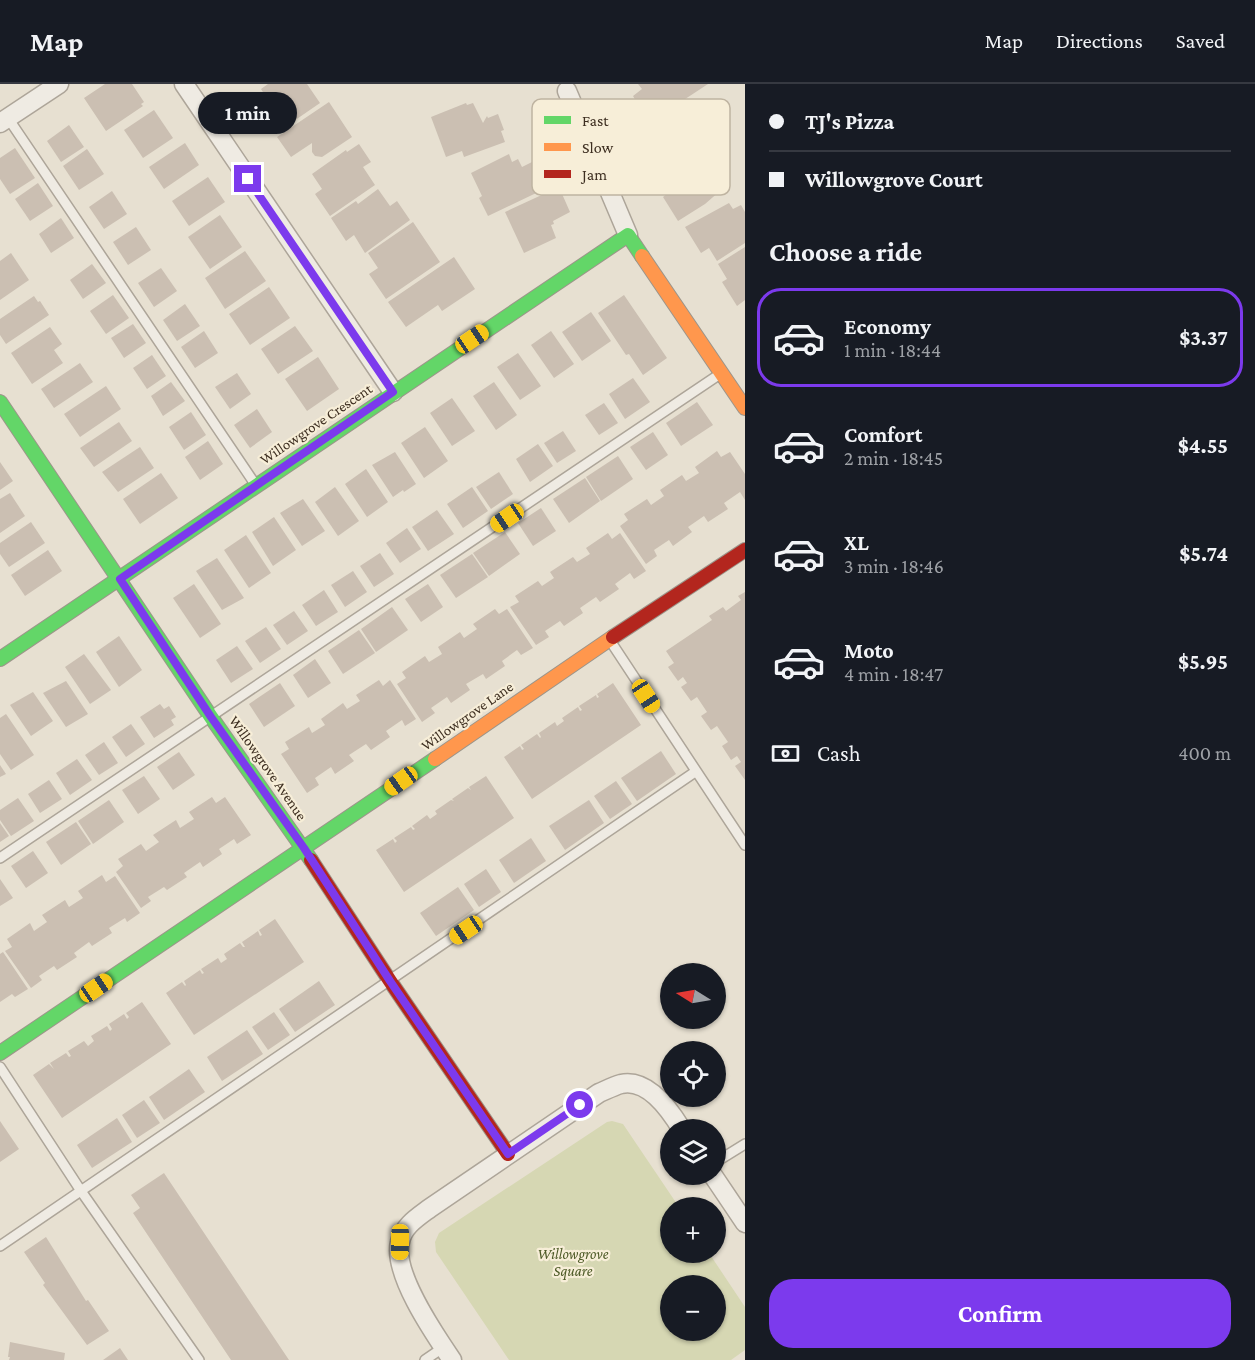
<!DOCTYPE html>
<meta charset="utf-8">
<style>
:root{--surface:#171b24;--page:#20242c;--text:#f1f3f6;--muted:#9ea1a6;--line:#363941;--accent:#7c3aed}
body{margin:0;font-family:"Crimson Pro",serif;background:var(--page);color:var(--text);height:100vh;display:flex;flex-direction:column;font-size:22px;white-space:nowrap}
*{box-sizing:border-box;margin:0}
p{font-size:20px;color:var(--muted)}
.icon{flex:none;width:33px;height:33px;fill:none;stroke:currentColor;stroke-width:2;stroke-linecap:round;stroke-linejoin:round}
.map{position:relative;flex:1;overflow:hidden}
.sheet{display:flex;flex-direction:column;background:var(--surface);width:510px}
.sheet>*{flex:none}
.guide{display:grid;align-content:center;height:132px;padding:0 24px;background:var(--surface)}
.needle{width:39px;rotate:281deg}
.tools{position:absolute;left:660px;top:879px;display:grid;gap:12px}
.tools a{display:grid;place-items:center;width:66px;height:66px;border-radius:50%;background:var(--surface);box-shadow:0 2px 4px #0004;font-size:30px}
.end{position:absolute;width:27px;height:27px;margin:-14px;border:8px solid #7c3aed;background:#fff;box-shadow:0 0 0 3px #fff}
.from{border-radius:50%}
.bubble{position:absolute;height:42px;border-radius:21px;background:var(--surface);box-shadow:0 2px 4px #0004;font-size:20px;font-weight:700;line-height:42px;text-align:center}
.car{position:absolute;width:18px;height:36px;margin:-18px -9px;border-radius:8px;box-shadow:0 0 4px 2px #0007;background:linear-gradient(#f5c518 24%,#345 0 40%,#f5c518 0 76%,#345 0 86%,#f5c518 0)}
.guide b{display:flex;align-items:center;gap:21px;height:57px;font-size:22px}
.guide b+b{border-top:2px solid var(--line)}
.guide i{width:15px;height:15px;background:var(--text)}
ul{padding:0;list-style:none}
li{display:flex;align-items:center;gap:18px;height:99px;margin:0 12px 9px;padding:0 12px;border:3px solid transparent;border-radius:24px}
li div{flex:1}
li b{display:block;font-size:22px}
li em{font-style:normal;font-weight:700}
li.selected{border-color:var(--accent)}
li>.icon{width:54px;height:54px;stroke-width:1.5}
h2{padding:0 24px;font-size:27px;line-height:72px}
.pay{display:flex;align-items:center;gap:15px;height:66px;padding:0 24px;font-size:22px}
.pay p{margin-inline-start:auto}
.action{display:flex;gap:12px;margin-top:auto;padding:12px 24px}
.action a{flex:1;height:69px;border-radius:24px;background:var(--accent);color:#fff;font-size:24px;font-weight:700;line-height:69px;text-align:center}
header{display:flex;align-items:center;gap:36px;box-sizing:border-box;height:84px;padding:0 30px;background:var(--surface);border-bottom:2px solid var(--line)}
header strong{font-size:28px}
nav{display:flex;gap:33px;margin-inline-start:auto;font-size:21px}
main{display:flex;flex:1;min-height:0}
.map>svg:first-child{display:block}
.green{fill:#d6d7b3;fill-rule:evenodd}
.building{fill:#cbbfb2}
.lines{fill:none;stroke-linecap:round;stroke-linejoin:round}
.lane-casing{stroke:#ada599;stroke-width:12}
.street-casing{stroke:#ada599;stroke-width:21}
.fast-casing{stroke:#9c958a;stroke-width:16}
.slow-casing{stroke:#9c958a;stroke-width:16}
.jam-casing{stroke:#9c958a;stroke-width:16}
.lane{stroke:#efebe3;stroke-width:9}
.street{stroke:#efebe3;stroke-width:18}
.fast{stroke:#63d668;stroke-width:14}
.slow{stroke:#ff974d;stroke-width:14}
.jam{stroke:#b3261e;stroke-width:14}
.route{stroke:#7c3aed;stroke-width:8}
.labels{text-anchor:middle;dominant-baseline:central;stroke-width:4.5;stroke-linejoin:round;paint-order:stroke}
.street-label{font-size:15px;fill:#3d2e20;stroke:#f7eed8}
.park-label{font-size:15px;font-style:italic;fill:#4d5a26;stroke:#f7eed8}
.key{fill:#f7eed8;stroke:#bfb4a1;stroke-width:1.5}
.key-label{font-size:16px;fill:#3d2e20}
</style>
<header>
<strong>Map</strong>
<nav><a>Map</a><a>Directions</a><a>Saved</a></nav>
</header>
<main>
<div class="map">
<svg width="745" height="1276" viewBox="0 0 745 1276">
<rect width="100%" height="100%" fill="#e7e0d1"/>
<path class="green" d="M612,1037L623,1040L679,1123L670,1124V1168L709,1169L745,1223V1266L731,1276H509L436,1168L435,1158L439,1149L607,1038ZM670,1202H716V1246H670Z"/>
<g class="building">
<path d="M105,0H132L144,18L141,20L143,22L106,47L84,14Z"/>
<path d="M268,0H307L320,19L275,50L259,26L270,19L261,5Z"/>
<path d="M638,0H708L673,23L676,27L652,44L633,12L642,5Z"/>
<path d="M329,18L352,53L322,73L315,72L312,68V59L291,73L277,53Z"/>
<path d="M466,19L467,21L473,19L483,39L487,32L488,34L498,30L504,46L501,47L505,58L464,73L462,67L446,73L431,33Z"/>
<path d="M154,26L173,54L143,74L124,46Z"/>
<path d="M69,41L84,63L61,78L47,57Z"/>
<path d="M185,59L199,81L164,105L149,83Z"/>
<path d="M359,60L371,78L363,83L375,101L330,132L315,110L322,105L312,90L346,66L347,68Z"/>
<path d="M15,64L35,94L10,110L0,95V74Z"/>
<path d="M87,65L104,90L79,106L63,82Z"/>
<path d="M509,70L512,78L518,75L522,83L542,73L555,100L488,132L479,114L482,112L471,89Z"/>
<path d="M712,73L728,100L705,120L678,137L663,113L677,102L672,89L689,78L693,84Z"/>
<path d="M208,93L225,118L189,142L172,117Z"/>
<path d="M38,99L53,122L30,137L15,115Z"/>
<path d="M559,103L570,128L553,137L554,140L551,141L556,154L524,169L505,128Z"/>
<path d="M378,105L390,122L397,117L410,136L365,169L354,151L346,157L331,134L356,117L358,120Z"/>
<path d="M112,107L127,130L104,145L89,123Z"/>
<path d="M729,119L733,125L741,121L745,128V159L717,177L709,164L701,169L685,143Z"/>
<path d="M220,131L242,163L210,185L188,153Z"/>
<path d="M61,134L74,154L51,169L39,150Z"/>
<path d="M413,138L440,178L386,215L369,190L378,184L368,169Z"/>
<path d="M136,143L151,166L128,181L113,158Z"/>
<path d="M745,163V216L737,222L722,198L727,195L718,180Z"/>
<path d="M245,167L266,197L225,225L205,194Z"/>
<path d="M11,169L29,196L0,216V177Z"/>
<path d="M454,173L475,205L442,227L438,221L406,243L388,218Z"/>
<path d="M92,180L106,199L83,215L70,196Z"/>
<path d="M161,184L177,207L154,223L138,199Z"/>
<path d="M269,203L290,234L250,261L229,230Z"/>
<path d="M113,211L129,234L106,250L90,227Z"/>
<path d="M624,211L667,274L643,291L629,270L626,271L598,229Z"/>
<path d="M34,212L38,218L40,217L49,231L6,260L0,251V235Z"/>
<path d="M185,220L200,242L177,257L163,236Z"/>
<path d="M591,228L611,257L582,277L562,248Z"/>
<path d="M133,240L146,259L124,274L111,254Z"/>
<path d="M295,242L313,267L278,290L261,265Z"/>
<path d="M50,243L62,260L54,266L63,279L32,300L11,269Z"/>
<path d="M204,247L218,269L195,284L181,263Z"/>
<path d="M551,247L574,280L554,294L531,261Z"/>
<path d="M518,269L541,302L520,316L497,283Z"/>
<path d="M152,271L166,292L147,305L133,284Z"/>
<path d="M318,273L339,305L307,327L285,295Z"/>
<path d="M80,279L93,298L54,324L41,305Z"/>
<path d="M237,289L251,310L230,325L215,303Z"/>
<path d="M633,294L650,318L625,335L609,310Z"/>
<path d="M171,298L185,317L163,332L151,312Z"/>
<path d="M494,298L517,331L496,346L473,312Z"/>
<path d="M106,302L121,325L80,353L64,330Z"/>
<path d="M452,314L475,347L452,362L430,329Z"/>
<path d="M697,318L713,341L681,362L666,339Z"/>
<path d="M604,319L618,339L599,351L585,331Z"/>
<path d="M257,325L272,348L250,364L234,341Z"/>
<path d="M191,328L206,351L184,366L169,343Z"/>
<path d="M119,338L132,357L94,383L80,364Z"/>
<path d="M425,343L448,377L424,394L401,359Z"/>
<path d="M563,347L576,367L557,379L544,359Z"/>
<path d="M653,348L668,371L646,386L630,363Z"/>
<path d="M208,357L223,380L200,396L185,373Z"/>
<path d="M538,360L553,382L530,398L516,375Z"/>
<path d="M140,363L154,384L118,408L102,388Z"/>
<path d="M717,367L721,373L730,368L745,390V416L740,408L724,419L728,425L708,438L704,432L688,443L692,448L673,462L669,456L654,466L657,472L646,480L620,442L628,436L624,430L647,415L651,421L664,412L660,406L682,391L686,397L699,389L695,383Z"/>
<path d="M395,368L416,400L404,408L403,406L393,413L372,381Z"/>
<path d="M618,372L633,395L601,417L586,393Z"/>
<path d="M0,378L13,397L0,406Z"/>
<path d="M366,385L388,418L367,433L345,400Z"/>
<path d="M499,388L513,410L491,425L476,403Z"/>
<path d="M161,389L178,414L140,440L123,415Z"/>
<path d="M585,394L600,417L569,439L553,415Z"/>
<path d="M335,403L359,437L338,452L315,418Z"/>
<path d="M472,403L488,427L463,444L447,420Z"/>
<path d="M10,409L25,432L0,449V415Z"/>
<path d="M303,415L325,447L302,462L280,429Z"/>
<path d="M541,424L556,447L533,462L518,439Z"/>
<path d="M437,426L454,450L428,467L412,443Z"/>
<path d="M274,433L296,466L273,482L252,448Z"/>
<path d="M31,438L45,459L9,483L0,470V459Z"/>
<path d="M407,444L421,465L400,479L386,459Z"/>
<path d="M505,448L520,470L489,492L473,469Z"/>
<path d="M608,449L612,455L620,449L646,487L634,495L630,489L615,500L619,505L600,518L596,513L580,524L583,529L564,542L560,537L545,547L549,553L536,561L510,523L519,518L515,512L538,497L542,502L554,494L550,488L573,473L577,478L590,470L586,464Z"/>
<path d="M246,451L271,489L249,504L224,466Z"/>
<path d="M48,466L62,487L25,512L11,491Z"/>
<path d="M380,469L394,490L374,503L360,482Z"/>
<path d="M472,470L488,493L456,514L440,491Z"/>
<path d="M217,474L244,514L222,526L196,487Z"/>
<path d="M353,487L367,508L345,523L331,501Z"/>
<path d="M194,500L221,540L200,554L173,514Z"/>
<path d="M428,500L443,523L421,538L405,515Z"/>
<path d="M324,506L338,528L316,542L302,521Z"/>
<path d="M745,508V696L735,682L741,678L737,672L731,676L722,662L728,658L717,642L711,646L701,632L707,628L697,613L691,617L681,603L687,599L683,593L678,597L668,583L674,579L666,567L712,536L709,532L723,523L726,527L741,516L738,512Z"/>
<path d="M392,523L408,546L376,568L361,545Z"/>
<path d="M495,525L499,530L507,525L533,564L521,571L517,566L502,577L505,582L486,595L483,590L466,600L470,606L451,619L447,613L431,624L435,629L422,638L397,600L406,594L402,588L425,572L429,578L442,570L438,563L460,548L464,554L477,545L473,540Z"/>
<path d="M294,527L308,547L287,561L273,541Z"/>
<path d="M266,543L281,565L260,579L245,557Z"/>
<path d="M359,546L375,569L343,590L328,567Z"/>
<path d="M119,552L142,586L119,603L96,568Z"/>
<path d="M237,562L253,585L231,599L216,576Z"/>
<path d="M84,570L111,606L90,620L65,583Z"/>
<path d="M315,575L331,599L308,614L293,591Z"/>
<path d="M379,596L383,602L390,596L416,635L405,642L402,636L386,647L390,653L371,666L366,660L349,671L354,677L335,690L331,683L315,694L319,701L307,709L281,670L289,665L285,658L309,643L312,649L325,641L321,635L343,619L347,625L360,617L356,611Z"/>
<path d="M66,597L88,630L66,643L43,609Z"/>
<path d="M280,599L295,622L264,643L249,620Z"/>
<path d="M613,599L641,641L532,715L504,673L520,662L522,666L524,665L521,661L537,650L540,654L541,653L539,649L555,638L557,642L564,637L562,634L578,623L580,627L582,626L579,622L596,611L597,614L599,613L597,610Z"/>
<path d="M33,608L53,637L31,652L10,621Z"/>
<path d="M160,620L164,625L169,622L176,633L171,636L174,641L154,654L140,633Z"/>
<path d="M6,630L34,671L11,686L0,670V634Z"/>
<path d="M131,640L145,660L126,673L112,653Z"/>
<path d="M104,658L118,679L99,691L85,671Z"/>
<path d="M661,667L676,690L637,717L621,694Z"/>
<path d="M179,668L195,691L173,706L157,683Z"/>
<path d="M77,675L92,696L70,711L56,689Z"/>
<path d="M0,681L6,690L0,693Z"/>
<path d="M144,692L160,715L138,730L122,706Z"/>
<path d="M486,692L514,734L404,808L376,766L393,755L395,759L397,757L394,754L411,743L413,746L415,745L412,742L427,731L430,735L437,730L435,727L451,716L454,717L452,715L468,704L471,706L469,703Z"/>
<path d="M49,696L62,715L40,729L28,710Z"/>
<path d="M616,697L632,720L610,735L594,712Z"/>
<path d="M212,713L216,719L225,713L251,751L237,760L234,755L219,765L222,770L203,783L200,778L184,789L187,793L167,806L164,803L148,813L151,817L141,824L116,788L123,782L118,775L141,760L146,767L159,758L153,751L176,736L180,744L194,735L189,728Z"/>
<path d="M18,714L34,737L11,752L0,736V726Z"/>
<path d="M109,716L124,738L93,760L78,737Z"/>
<path d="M589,716L604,739L565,766L549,742Z"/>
<path d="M76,738L91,760L61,781L46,758Z"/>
<path d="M0,739L9,752L0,758Z"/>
<path d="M531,754L546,777L514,799L499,776Z"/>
<path d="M33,767L48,789L26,804L11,782Z"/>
<path d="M486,785L501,808L479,823L464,800Z"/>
<path d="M102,791L106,798L115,792L140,829L127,838L125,834L109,844L112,849L92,862L89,858L74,869L77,873L57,886L54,882L39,892L42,896L31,904L5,867L12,863L7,855L30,839L34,847L47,838L42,831L65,816L69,823L83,814L78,807Z"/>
<path d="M0,795L13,814L0,822Z"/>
<path d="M458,803L474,826L436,852L420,829Z"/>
<path d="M275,835L304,878L194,951L166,909L182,898L185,902L186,901L184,897L200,886L202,890L204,889L201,885L218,874L221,879L227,875L224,870L240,859L243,863H245L242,858L258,847L260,852L262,851L259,846Z"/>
<path d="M3,868L28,905L15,913L12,910L0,918V870Z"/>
<path d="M319,897L335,921L295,948L279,925Z"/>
<path d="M142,918L171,960L62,1034L33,991L49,980L54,985L50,979L66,969L69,973L71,972L68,967L84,957L88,962L94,957L91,952L107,942L110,947L112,945L109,940L124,930L127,935L129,933L126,929Z"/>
<path d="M274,928L290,951L268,966L252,943Z"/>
<path d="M247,946L263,970L222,997L207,973Z"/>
<path d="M189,985L205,1008L164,1036L149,1013Z"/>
<path d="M144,1016L160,1039L137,1054L122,1031Z"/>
<path d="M117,1034L132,1058L92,1084L77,1061Z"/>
<path d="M0,1037L19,1065L0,1078Z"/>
<path d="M164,1089L289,1276H231L133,1129L140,1124L131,1111Z"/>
<path d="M46,1153L86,1217L88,1216L109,1247L87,1261L43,1201L45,1199L24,1168Z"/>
<path d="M10,1258L65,1269L64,1276H9L10,1273H8Z"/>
<path d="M120,1264L128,1276H103Z"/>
</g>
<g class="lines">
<defs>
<g id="lane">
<path d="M8,34L255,400"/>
<path d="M609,555L745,761"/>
<path d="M0,774L720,290"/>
<path d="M0,983L81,1107L199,1276"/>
<path d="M716,1078L745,1060"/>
<path d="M0,1162L695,688"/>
<path d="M425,1276L444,1263"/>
</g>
<g id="street">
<path d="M184,0L393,308"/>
<path d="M567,7L628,151"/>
<path d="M0,39L59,0"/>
<path d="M712,1090L745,1139"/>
<path d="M452,1276C435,1251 392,1189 400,1158C403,1142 418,1133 430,1124L599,1009C606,1006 614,1002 621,1000C648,994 670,1026 682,1046"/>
</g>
<g id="fast">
<path d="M0,318L211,633L311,776"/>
<path d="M0,575L628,151L642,172"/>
<path d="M0,969L435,675"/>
</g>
<g id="slow">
<path d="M642,172L745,324"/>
<path d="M435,675L613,553"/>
</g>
<g id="jam">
<path d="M613,553L745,466"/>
<path d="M311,776L390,897L508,1070"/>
</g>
</defs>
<use href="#lane" class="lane-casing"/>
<use href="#street" class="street-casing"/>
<use href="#fast" class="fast-casing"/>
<use href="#slow" class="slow-casing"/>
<use href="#jam" class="jam-casing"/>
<use href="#lane" class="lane"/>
<use href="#street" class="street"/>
<use href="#fast" class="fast"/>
<use href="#slow" class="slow"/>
<use href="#jam" class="jam"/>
</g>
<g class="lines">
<path class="route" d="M248,95L393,308L120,495L211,633L304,764L390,897L508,1070L580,1021"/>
</g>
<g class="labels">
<g class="street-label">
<text transform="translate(316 340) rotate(-34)">Willowgrove Crescent</text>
<text transform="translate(467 632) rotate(-35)">Willowgrove Lane</text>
<text transform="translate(268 684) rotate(55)">Willowgrove Avenue</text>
</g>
<g class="park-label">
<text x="573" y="1170">Willowgrove<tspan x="573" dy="17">Square</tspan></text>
</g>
</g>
<rect x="532" y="15" width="198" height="96" rx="9" class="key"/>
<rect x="544" y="32" width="27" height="8" fill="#63d668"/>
<rect x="544" y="59" width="27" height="8" fill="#ff974d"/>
<rect x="544" y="86" width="27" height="8" fill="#b3261e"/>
<g class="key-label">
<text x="582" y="42">Fast</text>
<text x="582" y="69">Slow</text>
<text x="582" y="96">Jam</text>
</g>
</svg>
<div class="tools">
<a><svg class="needle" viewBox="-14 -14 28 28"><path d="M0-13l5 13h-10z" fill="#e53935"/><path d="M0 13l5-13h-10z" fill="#9ea1a6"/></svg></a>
<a><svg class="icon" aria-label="locate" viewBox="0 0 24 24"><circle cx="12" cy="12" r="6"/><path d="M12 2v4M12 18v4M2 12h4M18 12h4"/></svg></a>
<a><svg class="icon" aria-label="layers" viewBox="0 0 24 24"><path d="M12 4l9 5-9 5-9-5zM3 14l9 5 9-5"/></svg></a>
<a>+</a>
<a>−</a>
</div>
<i class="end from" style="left:580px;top:1021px"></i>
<i class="end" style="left:248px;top:95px"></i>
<div class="bubble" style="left:198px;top:8px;width:99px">1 min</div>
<i class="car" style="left:472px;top:255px;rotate:56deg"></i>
<i class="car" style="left:507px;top:434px;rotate:236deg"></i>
<i class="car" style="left:646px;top:612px;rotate:147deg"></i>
<i class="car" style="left:401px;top:697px;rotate:235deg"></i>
<i class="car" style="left:466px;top:846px;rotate:236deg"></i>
<i class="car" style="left:96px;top:904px;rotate:56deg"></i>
<i class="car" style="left:400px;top:1158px;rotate:181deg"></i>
</div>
<section class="sheet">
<div class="guide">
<b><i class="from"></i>TJ's Pizza</b>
<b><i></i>Willowgrove Court</b>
</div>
<h2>Choose a ride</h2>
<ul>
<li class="selected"><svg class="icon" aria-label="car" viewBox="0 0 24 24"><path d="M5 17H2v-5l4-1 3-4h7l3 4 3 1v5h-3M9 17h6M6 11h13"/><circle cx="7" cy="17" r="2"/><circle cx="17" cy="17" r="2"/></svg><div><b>Economy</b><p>1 min · 18:44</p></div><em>$3.37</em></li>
<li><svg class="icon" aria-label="car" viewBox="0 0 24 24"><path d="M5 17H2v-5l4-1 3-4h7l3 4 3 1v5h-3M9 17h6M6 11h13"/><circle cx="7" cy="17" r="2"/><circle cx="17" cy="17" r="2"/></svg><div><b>Comfort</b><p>2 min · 18:45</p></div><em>$4.55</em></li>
<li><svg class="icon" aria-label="car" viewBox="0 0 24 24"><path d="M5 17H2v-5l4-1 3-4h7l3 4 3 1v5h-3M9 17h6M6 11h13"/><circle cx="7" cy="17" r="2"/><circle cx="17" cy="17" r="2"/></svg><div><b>XL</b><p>3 min · 18:46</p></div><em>$5.74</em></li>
<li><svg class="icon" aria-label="car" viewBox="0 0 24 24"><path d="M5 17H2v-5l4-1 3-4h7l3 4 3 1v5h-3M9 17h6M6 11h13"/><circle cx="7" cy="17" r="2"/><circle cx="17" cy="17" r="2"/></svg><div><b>Moto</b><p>4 min · 18:47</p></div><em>$5.95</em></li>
</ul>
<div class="pay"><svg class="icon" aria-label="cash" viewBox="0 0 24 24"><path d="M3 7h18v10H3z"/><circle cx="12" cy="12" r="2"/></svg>Cash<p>400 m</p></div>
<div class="action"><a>Confirm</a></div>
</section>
</main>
